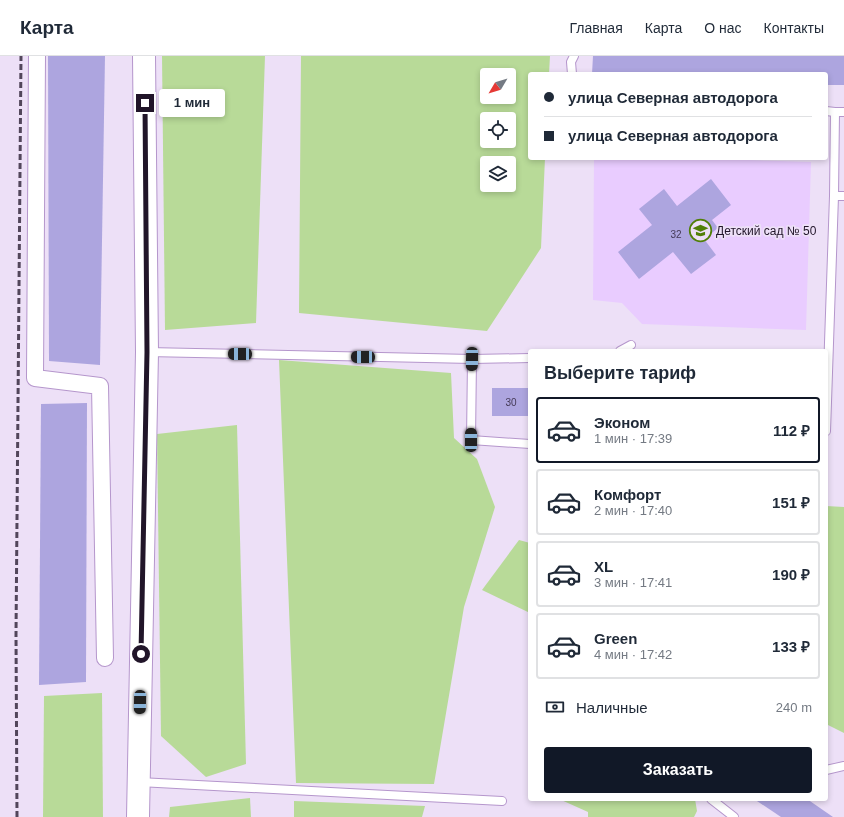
<!DOCTYPE html>
<html lang="ru">
<meta charset="utf-8">
<style>
:root{--surface:#fff;--page:#f2f2f3;--text:#1f2937;--muted:#747a83;--line:#e0e1e3;--accent:#111827}
body{margin:0;font-family:Arial,sans-serif;background:var(--page);color:var(--text);height:100vh;display:flex;flex-direction:column;font-size:15px;white-space:nowrap}
*{box-sizing:border-box;margin:0}
p{font-size:13px;color:var(--muted)}
.icon{flex:none;width:22px;height:22px;fill:none;stroke:currentColor;stroke-width:2;stroke-linecap:round;stroke-linejoin:round}
.map{position:relative;flex:1;overflow:hidden}
.details{position:absolute;left:528px;top:293px;width:300px;height:452px;display:flex;flex-direction:column;background:var(--surface);border-radius:4px;box-shadow:0 2px 6px #0003}
.details>*{flex:none}
.top-card{position:absolute;left:528px;top:16px;width:300px;height:88px;border-radius:4px;box-shadow:0 2px 6px #0003;display:grid;align-content:center;height:88px;padding:0 16px;background:var(--surface)}
.needle{width:26px;rotate:232deg}
.controls{position:absolute;left:480px;top:12px;display:grid;gap:8px}
.controls a{display:grid;place-items:center;width:36px;height:36px;border-radius:4px;background:var(--surface);box-shadow:0 2px 6px #0003;font-size:20px}
.end{position:absolute;width:18px;height:18px;margin:-9px;border:5px solid #211529;background:#fff;box-shadow:0 0 0 2px #fff}
.from{border-radius:50%}
.bubble{position:absolute;height:28px;border-radius:4px;background:var(--surface);box-shadow:0 2px 6px #0003;font-size:13px;font-weight:600;line-height:28px;text-align:center}
.car{position:absolute;width:12px;height:24px;margin:-12px -6px;border-radius:5px;box-shadow:0 0 3px 1px #0007;background:linear-gradient(#222 24%,#8ab4d8 0 40%,#222 0 76%,#8ab4d8 0 86%,#222 0)}
.top-card b{display:flex;align-items:center;gap:14px;height:38px;font-size:15px}
.top-card b+b{border-top:1px solid var(--line)}
.top-card i{width:10px;height:10px;background:var(--text)}
ul{padding:0;list-style:none}
li{display:flex;align-items:center;gap:12px;height:66px;margin:0 8px 6px;padding:0 8px;border:2px solid var(--line);border-radius:4px}
li div{flex:1}
li b{display:block;font-size:15px}
li em{font-style:normal;font-weight:600}
li.active{border-color:var(--accent)}
li>.icon{width:36px;height:36px;stroke-width:1.5}
h2{padding:0 16px;font-size:18px;line-height:48px}
.pay{display:flex;align-items:center;gap:10px;height:44px;padding:0 16px;font-size:15px}
.pay p{margin-inline-start:auto}
.button{display:flex;gap:8px;margin-top:auto;padding:8px 16px}
.button a{flex:1;height:46px;border-radius:4px;background:var(--accent);color:#fff;font-size:16px;font-weight:600;line-height:46px;text-align:center}
header{display:flex;align-items:center;gap:24px;box-sizing:border-box;height:56px;padding:0 20px;background:var(--surface);border-bottom:1px solid var(--line)}
header strong{font-size:19px}
nav{display:flex;gap:22px;margin-inline-start:auto;font-size:14px}
.map>svg:first-child{display:block}
.built{fill:#e9ccff}
.green{fill:#b8da98;fill-rule:evenodd}
.building{fill:#ada5df}
.lines{fill:none;stroke-linecap:round;stroke-linejoin:round}
.service-casing{stroke:#b596cc;stroke-width:10}
.minor-casing{stroke:#b596cc;stroke-width:18}
.secondary-casing{stroke:#b596cc;stroke-width:24}
.service{stroke:#fff;stroke-width:8}
.minor{stroke:#fff;stroke-width:16}
.secondary{stroke:#fff;stroke-width:22}
.rail{stroke:#52465b;stroke-width:3;stroke-dasharray:6 3;stroke-linecap:butt}
.route{stroke:#211529;stroke-width:5}
.labels{text-anchor:middle;dominant-baseline:central;stroke-width:3.5;stroke-linejoin:round;paint-order:stroke}
.number-label{font-size:10px;fill:#443956}
.poi-label{font-size:12px;fill:#211529;stroke:#ede0f7;text-anchor:start}
</style>
<header>
<strong>Карта</strong>
<nav><a>Главная</a><a>Карта</a><a>О нас</a><a>Контакты</a></nav>
</header>
<div class="map">
<svg width="844" height="761" viewBox="0 0 844 761">
<rect width="100%" height="100%" fill="#ede0f7"/>
<path class="built" d="M594,102H686L811,106L806,274L642,268L622,247L593,244Z"/>
<g class="green">
<path d="M162,0H265L256,267L165,274Z"/>
<path d="M301,0H550L549,18H530V102H545L541,192L487,275L299,257ZM487,19H509V41H487ZM487,63H509V85H487ZM487,107H509V129H487Z"/>
<path d="M279,304L451,317L454,382L477,403L495,451L464,551L434,728L296,727Z"/>
<path d="M237,369L246,708L206,721L161,680L157,378Z"/>
<path d="M826,450L844,451V677L826,668Z"/>
<path d="M519,484L530,487V557L482,534Z"/>
<path d="M102,637L103,761H43L44,640Z"/>
<path d="M250,742L251,761H169L170,751Z"/>
<path d="M559,743H695L697,755L694,761H588V756Z"/>
<path d="M294,745L425,750L422,761H294Z"/>
</g>
<g class="building">
<path d="M48,0H105L100,309L49,305Z"/>
<path d="M593,0H844V29H826V18H592Z"/>
<path d="M711,123L731,149L712,164L718,172L704,183L716,199L691,218L673,196L639,223L618,196L652,169L639,153L664,133L677,150Z"/>
<rect x="492" y="332" width="38" height="28"/>
<path d="M87,347L86,626L39,629L41,348Z"/>
<path d="M754,743H807L833,761H781Z"/>
</g>
<g class="lines">
<defs>
<g id="service">
<path d="M572,18L571,6L574,0"/>
<path d="M826,55L835,56"/>
<path d="M834,140H844"/>
<path d="M620,295L631,289"/>
<path d="M147,296L472,303L530,302"/>
<path d="M472,303L471,384L530,388"/>
<path d="M826,375L834,140L835,56H844"/>
<path d="M826,714L844,710"/>
<path d="M139,726L502,745"/>
<path d="M711,743L734,761"/>
</g>
<path id="minor" d="M37,0L35,322L100,330L105,602"/>
<path id="secondary" d="M138,761L147,296L144,0"/>
</defs>
<use href="#service" class="service-casing"/>
<use href="#minor" class="minor-casing"/>
<use href="#secondary" class="secondary-casing"/>
<use href="#service" class="service"/>
<use href="#minor" class="minor"/>
<use href="#secondary" class="secondary"/>
<path class="rail" d="M17,761L16,579L21,0"/>
</g>
<g class="lines">
<path class="route" d="M141,598L147,296L145,47"/>
</g>
<defs>
<symbol id="school-ring" viewBox="-11 -11 22 22"><circle r="9.5" fill="#ede0f7" stroke="#517f08" stroke-width="1.5"/><path d="M0-5L7-2L0 1L-7-2ZM-4 1L0 2.5L4 1V4Q0 6-4 4Z" fill="#517f08"/></symbol>
</defs>
<g fill-rule="evenodd">
<use href="#school-ring" x="688" y="162" width="25" height="25"/>
</g>
<g class="labels">
<g class="number-label">
<text x="676" y="178">32</text>
<text x="511" y="346">30</text>
</g>
<g class="poi-label">
<text x="716" y="175">Детский сад № 50</text>
</g>
</g>
</svg>
<div class="controls">
<a><svg class="needle" viewBox="-14 -14 28 28"><path d="M0-13l5 13h-10z" fill="#e53935"/><path d="M0 13l5-13h-10z" fill="#747a83"/></svg></a>
<a><svg class="icon" aria-label="locate" viewBox="0 0 24 24"><circle cx="12" cy="12" r="6"/><path d="M12 2v4M12 18v4M2 12h4M18 12h4"/></svg></a>
<a><svg class="icon" aria-label="layers" viewBox="0 0 24 24"><path d="M12 4l9 5-9 5-9-5zM3 14l9 5 9-5"/></svg></a>
</div>
<i class="end from" style="left:141px;top:598px"></i>
<i class="end" style="left:145px;top:47px"></i>
<div class="bubble" style="left:159px;top:33px;width:66px">1 мин</div>
<i class="car" style="left:240px;top:298px;rotate:271deg"></i>
<i class="car" style="left:363px;top:301px;rotate:271deg"></i>
<i class="car" style="left:472px;top:303px;rotate:181deg"></i>
<i class="car" style="left:471px;top:384px;rotate:0deg"></i>
<i class="car" style="left:140px;top:646px;rotate:181deg"></i>
<div class="top-card">
<b><i class="from"></i>улица Северная автодорога</b>
<b><i></i>улица Северная автодорога</b>
</div>
<section class="details">
<h2>Выберите тариф</h2>
<ul>
<li class="active"><svg class="icon" aria-label="car" viewBox="0 0 24 24"><path d="M5 17H2v-5l4-1 3-4h7l3 4 3 1v5h-3M9 17h6M6 11h13"/><circle cx="7" cy="17" r="2"/><circle cx="17" cy="17" r="2"/></svg><div><b>Эконом</b><p>1 мин · 17:39</p></div><em>112 ₽</em></li>
<li><svg class="icon" aria-label="car" viewBox="0 0 24 24"><path d="M5 17H2v-5l4-1 3-4h7l3 4 3 1v5h-3M9 17h6M6 11h13"/><circle cx="7" cy="17" r="2"/><circle cx="17" cy="17" r="2"/></svg><div><b>Комфорт</b><p>2 мин · 17:40</p></div><em>151 ₽</em></li>
<li><svg class="icon" aria-label="car" viewBox="0 0 24 24"><path d="M5 17H2v-5l4-1 3-4h7l3 4 3 1v5h-3M9 17h6M6 11h13"/><circle cx="7" cy="17" r="2"/><circle cx="17" cy="17" r="2"/></svg><div><b>XL</b><p>3 мин · 17:41</p></div><em>190 ₽</em></li>
<li><svg class="icon" aria-label="car" viewBox="0 0 24 24"><path d="M5 17H2v-5l4-1 3-4h7l3 4 3 1v5h-3M9 17h6M6 11h13"/><circle cx="7" cy="17" r="2"/><circle cx="17" cy="17" r="2"/></svg><div><b>Green</b><p>4 мин · 17:42</p></div><em>133 ₽</em></li>
</ul>
<div class="pay"><svg class="icon" aria-label="cash" viewBox="0 0 24 24"><path d="M3 7h18v10H3z"/><circle cx="12" cy="12" r="2"/></svg>Наличные<p>240 m</p></div>
<div class="button"><a>Заказать</a></div>
</section>
</div>
